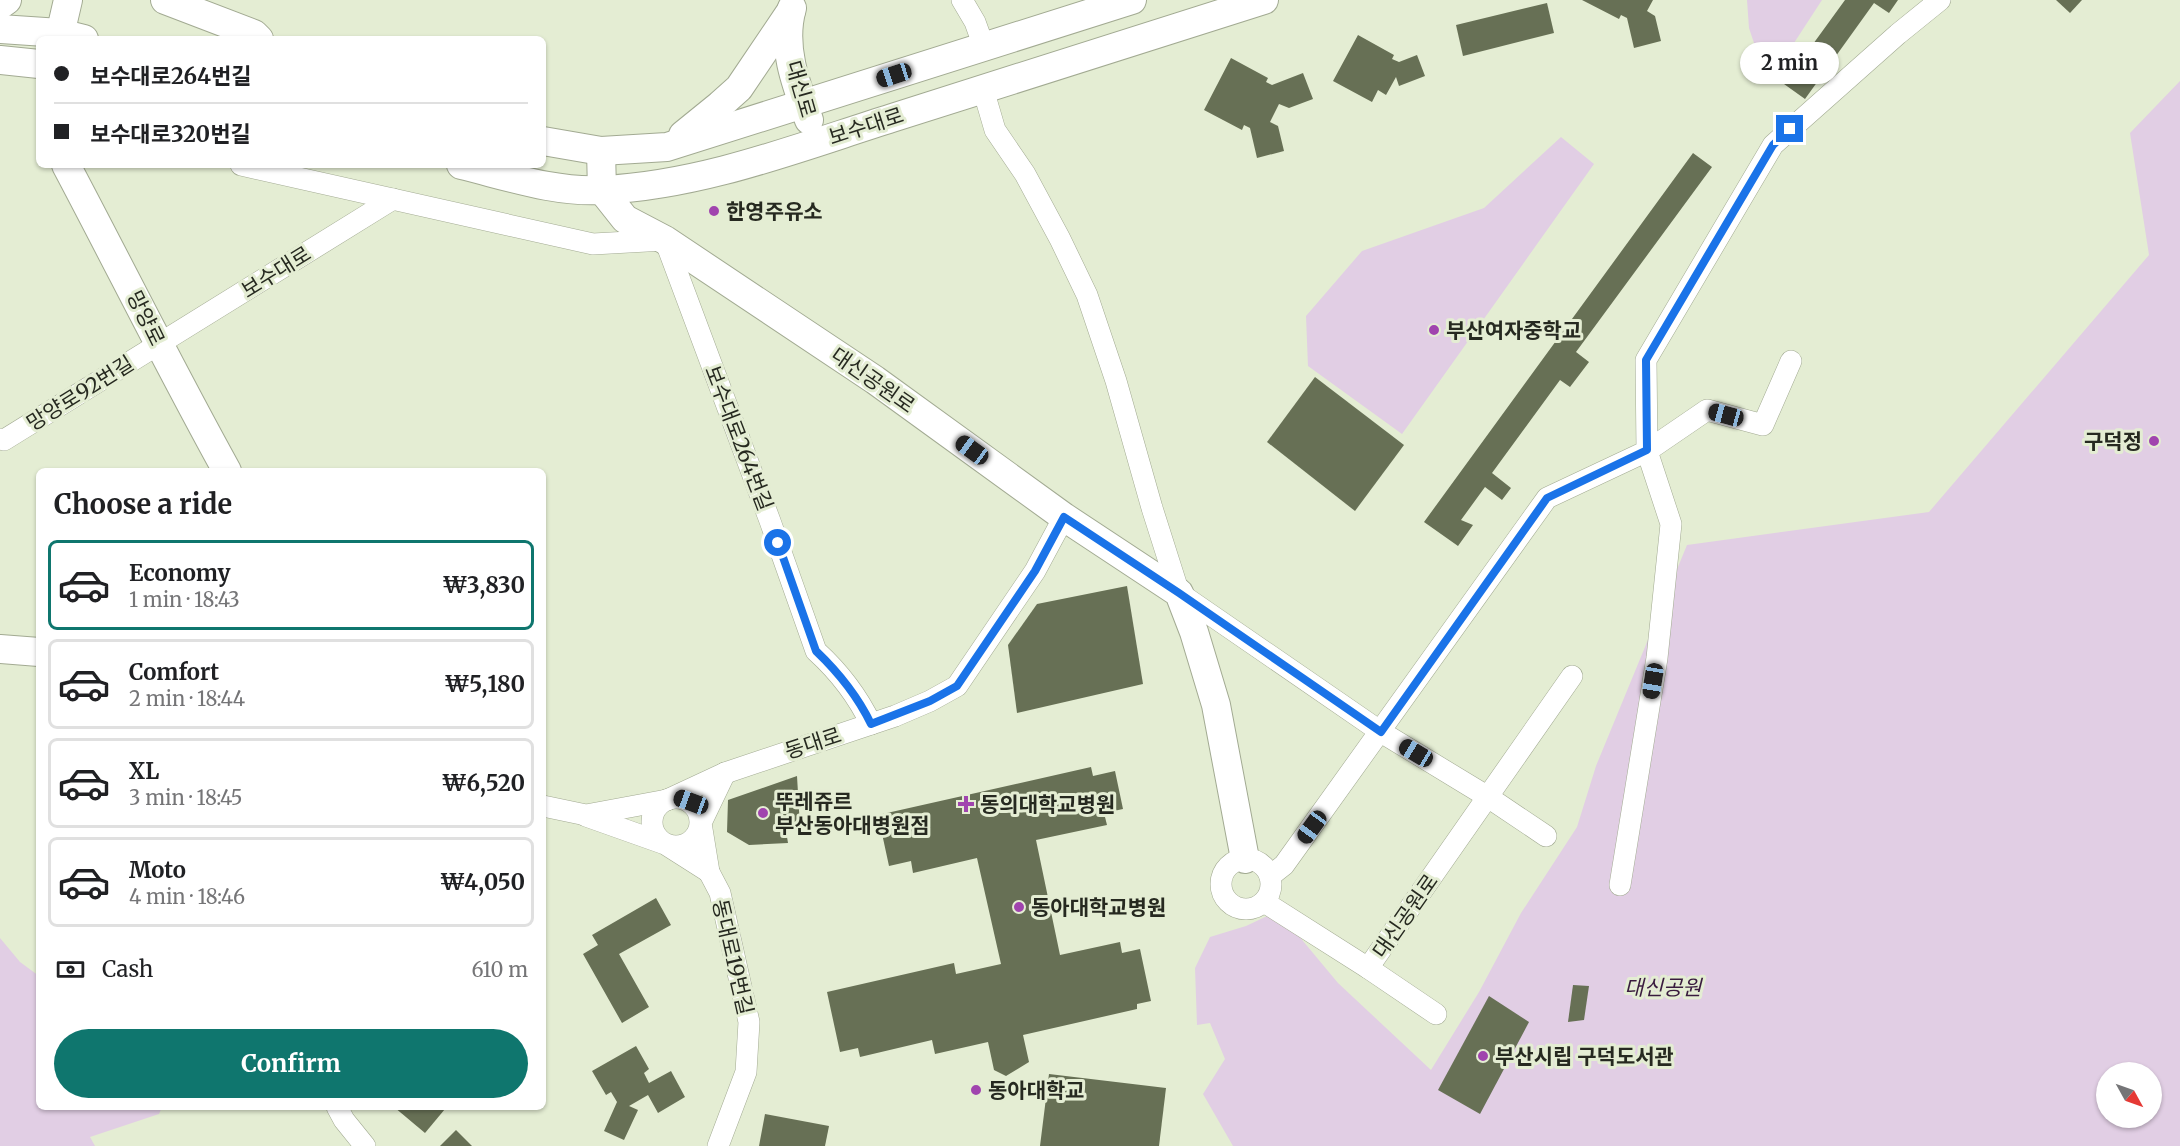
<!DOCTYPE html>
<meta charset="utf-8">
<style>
:root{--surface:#fff;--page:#f2f2f2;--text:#202124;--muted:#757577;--line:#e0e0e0;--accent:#0f766e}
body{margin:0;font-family:Merriweather,"Noto Sans KR",serif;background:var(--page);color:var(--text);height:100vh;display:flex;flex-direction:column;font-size:22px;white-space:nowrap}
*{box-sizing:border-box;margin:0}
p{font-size:20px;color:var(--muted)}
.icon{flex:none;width:33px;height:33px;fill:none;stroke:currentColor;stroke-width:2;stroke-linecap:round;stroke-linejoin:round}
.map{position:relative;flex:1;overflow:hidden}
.sheet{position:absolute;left:36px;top:468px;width:510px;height:642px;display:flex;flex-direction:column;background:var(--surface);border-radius:9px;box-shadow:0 2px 4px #0004}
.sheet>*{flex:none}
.hud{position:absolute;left:36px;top:36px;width:510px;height:132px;border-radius:9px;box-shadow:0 2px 4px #0004;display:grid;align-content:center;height:132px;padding:0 18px;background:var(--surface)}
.needle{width:39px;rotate:130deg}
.controls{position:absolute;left:2096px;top:1062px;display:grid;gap:12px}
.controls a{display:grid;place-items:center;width:66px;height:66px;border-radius:50%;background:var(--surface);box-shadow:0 2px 4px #0004;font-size:30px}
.end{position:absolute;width:27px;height:27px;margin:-14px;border:8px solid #1a73e8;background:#fff;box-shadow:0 0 0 3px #fff}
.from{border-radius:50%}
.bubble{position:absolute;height:42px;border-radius:21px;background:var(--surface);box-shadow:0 2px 4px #0004;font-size:20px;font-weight:700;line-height:42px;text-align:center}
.car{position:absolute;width:18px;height:36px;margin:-18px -9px;border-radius:8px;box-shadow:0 0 4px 2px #0007;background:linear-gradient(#222 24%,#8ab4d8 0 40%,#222 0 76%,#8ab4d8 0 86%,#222 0)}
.hud b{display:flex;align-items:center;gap:21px;height:57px;font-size:22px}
.hud b+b{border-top:2px solid var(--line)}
.hud i{width:15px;height:15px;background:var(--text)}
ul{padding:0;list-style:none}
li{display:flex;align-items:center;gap:18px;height:90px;margin:0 12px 9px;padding:0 6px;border:3px solid var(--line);border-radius:9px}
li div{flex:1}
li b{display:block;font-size:22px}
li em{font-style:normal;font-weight:700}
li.selected{border-color:var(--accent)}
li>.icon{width:54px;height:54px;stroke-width:1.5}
h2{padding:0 18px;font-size:27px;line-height:72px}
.pay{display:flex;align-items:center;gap:15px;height:66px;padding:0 18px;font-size:22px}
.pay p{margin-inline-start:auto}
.button{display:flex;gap:12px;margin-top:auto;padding:12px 18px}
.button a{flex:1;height:69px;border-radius:36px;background:var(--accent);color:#fff;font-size:24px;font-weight:700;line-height:69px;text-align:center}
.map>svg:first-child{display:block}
.green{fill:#e1cee4;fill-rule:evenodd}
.building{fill:#677055}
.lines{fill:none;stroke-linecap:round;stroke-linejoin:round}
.street-casing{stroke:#a2aa92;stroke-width:22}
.secondary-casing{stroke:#a2aa92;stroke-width:30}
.street{stroke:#fff;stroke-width:21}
.secondary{stroke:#fff;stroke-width:28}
.route{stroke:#1a73e8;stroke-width:8}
.poi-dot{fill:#a044ae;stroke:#e4edd3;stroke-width:2}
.labels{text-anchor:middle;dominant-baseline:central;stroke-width:6;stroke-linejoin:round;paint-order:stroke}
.street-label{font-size:21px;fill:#262920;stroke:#e4edd3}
.poi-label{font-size:21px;font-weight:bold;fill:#262920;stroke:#e4edd3;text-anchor:start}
.park-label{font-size:21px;font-style:italic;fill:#391b3e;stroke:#e4edd3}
</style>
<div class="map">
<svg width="2180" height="1146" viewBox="0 0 2180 1146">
<rect width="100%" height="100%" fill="#e4edd3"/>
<g class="green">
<path d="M1747,0H1822L1779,66L1757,52L1749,28Z"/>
<path d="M2180,81V1146H1233L1203,1094L1225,1059L1210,1023L1197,1025L1195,968L1210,937L1246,926L1278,911L1338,983L1431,1070L1479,992L1521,913L1577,827L1596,766L1687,545L1929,512L2149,255L2130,133ZM2106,1072H2151V1118H2106Z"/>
<path d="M1561,137L1594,164L1402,434L1308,366L1306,316L1362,251L1484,208Z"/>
<path d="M0,938L20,962L39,976V1107H162L159,1114L90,1137L95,1146H0Z"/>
</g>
<g class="building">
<path d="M1582,0H1653L1647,11L1655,16L1661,41L1634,48L1627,18L1621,15L1619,19Z"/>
<path d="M1845,0H1898L1889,13L1874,3L1805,99L1784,84Z"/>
<path d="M2056,0H2082L2070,13Z"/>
<path d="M1547,3L1554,33L1463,56L1456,25Z"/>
<path d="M1358,35L1394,55L1392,59L1399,62L1417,55L1425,76L1399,86L1396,77L1386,95L1378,90L1372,102L1333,81Z"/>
<path d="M1231,58L1268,78L1266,82L1272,85L1303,73L1313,99L1289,108L1279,104L1270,122L1278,126L1284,151L1257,158L1250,128L1244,125L1242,130L1204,110Z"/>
<path d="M1693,153L1712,167L1576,352L1589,362L1570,387L1560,380L1492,473L1511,488L1502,500L1485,487L1461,520L1473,525L1458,546L1424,522Z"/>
<path d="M1315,377L1404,445L1355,511L1267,442Z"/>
<path d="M1127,586L1143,684L1017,713L1008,645L1037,604Z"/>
<path d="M1091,767L1093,776L1115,771L1123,809L1104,813L1107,825L1036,840L1060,955L1120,942L1122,953L1140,949L1151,1001L1137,1004V1009L1023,1035L1029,1062L1006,1076L994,1070L988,1042L935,1054L932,1040L860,1057L858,1048L840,1052L827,992L954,963L956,974L1001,964L977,858L913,873L911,861L889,866L878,815Z"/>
<path d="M797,776L800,827L786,831L788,843L749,845L727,832L728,800Z"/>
<path d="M656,898L671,925L619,954L649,1007L622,1023L583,954L598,945L592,935Z"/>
<path d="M1573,985L1589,986L1584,1020L1568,1022Z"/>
<path d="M1489,996L1529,1022L1480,1114L1438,1090Z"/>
<path d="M636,1046L649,1069L644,1073L649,1083L671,1071L685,1097L658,1113L648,1095L629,1106L638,1110L624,1140L604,1131L617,1102L611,1092L606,1095L592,1071Z"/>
<path d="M1049,1074L1166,1088L1159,1146H1040Z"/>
<path d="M394,1107H443L445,1109L425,1133Z"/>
<path d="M765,1114L829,1126L825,1146H759Z"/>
<path d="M456,1130L472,1146H440Z"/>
</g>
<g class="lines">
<defs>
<g id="street">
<path d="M962,0L975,22L984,47"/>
<path d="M983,89L995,130L1025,174L1060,239L1087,295L1116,381L1152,508L1179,593L1381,732L1488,797L1546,836"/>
<path d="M241,165L593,244L665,240L770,521L816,651C838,671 858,697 871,724"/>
<path d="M0,439L4,440L393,199"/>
<circle cx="676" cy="822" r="24"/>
<path d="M543,806L586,815L667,800L725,773L895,716L930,701L957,686L1035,571L1064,517"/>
<path d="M586,816L665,844L709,872"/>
<circle cx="1246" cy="884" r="25"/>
<path d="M1270,876L1284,865L1547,498L1647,451L1646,360L1773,145L1898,34L1940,0"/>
<path d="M1620,885L1657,658L1671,524L1647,451L1707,410L1763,425L1791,361"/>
<path d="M1264,902L1368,968"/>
<path d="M1436,1014L1368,968L1572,676"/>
<path d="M337,1107L344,1120L365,1146"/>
<path d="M718,1146L746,1072L749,1022L720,893L709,872L701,823L725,773"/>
</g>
<g id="secondary">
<path d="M165,0L254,34L259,39"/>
<path d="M0,5L7,0"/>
<path d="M792,8C781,46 796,85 809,120"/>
<path d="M0,29L60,33L84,39"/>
<path d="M59,39L68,0"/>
<path d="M0,60L39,64"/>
<path d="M683,135L720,105L739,88L791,11"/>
<path d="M543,141L601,151L667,147L1132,0"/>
<path d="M601,151L602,190L625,219L665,240L875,380L1064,517L1179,593L1194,632L1216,705L1245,859"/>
<path d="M66,165C120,267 171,370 227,471"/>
<path d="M461,165C507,176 555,193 603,190C703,185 797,148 892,118C1016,79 1140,40 1264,0"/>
<path d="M0,649L39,652"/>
</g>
</defs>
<use href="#street" class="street-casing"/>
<use href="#secondary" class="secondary-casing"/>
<use href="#street" class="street"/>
<use href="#secondary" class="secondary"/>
</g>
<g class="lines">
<path class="route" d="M778,543L816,651C837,671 858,697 871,724L930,701L957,686L1035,571L1064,517L1179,593L1381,732L1547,498L1647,450L1646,360L1773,145L1790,129"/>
</g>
<g class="poi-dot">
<circle cx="714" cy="211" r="6"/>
<circle cx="1434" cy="330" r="6"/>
<circle cx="2154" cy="441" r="6"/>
<path d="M963 795h6v6h6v6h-6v6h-6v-6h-6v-6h6z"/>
<circle cx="763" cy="813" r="6"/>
<circle cx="1019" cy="907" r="6"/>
<circle cx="1483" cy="1056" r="6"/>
<circle cx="976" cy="1090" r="6"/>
</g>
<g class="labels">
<g class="street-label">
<text transform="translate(801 89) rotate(74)">대신로</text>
<text transform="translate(866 126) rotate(-18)">보수대로</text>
<text transform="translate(276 272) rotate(-32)">보수대로</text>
<text transform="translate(146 318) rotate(64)">망양로</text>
<text transform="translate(873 380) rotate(35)">대신공원로</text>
<text transform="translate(80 393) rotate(-32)">망양로92번길</text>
<text transform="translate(739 438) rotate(69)">보수대로264번길</text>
<text transform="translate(813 743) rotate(-18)">동대로</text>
<text transform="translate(1405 916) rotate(-55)">대신공원로</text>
<text transform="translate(733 957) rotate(77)">동대로19번길</text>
</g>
<g class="poi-label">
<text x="726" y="211">한영주유소</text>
<text x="1446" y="330">부산여자중학교</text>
<text x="2142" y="441" text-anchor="end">구덕정</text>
<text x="775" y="801">뚜레쥬르<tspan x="775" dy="24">부산동아대병원점</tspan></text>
<text x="980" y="804">동의대학교병원</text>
<text x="1031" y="907">동아대학교병원</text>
<text x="1495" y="1056">부산시립 구덕도서관</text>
<text x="988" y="1090">동아대학교</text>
</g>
<g class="park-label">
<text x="1663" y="987">대신공원</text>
</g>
</g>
</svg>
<div class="controls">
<a><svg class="needle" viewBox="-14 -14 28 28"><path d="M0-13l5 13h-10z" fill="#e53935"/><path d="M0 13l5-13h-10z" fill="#757577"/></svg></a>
</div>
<i class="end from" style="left:778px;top:543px"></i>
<i class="end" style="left:1790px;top:129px"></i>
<div class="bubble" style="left:1740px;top:42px;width:99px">2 min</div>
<i class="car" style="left:894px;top:75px;rotate:252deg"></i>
<i class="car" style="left:1726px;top:415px;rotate:285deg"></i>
<i class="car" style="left:972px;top:450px;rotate:306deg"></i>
<i class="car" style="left:1653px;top:681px;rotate:189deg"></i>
<i class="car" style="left:1416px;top:753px;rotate:301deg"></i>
<i class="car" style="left:691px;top:802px;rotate:290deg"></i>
<i class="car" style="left:1312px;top:827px;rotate:216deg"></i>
<div class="hud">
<b><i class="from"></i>보수대로264번길</b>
<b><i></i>보수대로320번길</b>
</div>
<section class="sheet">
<h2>Choose a ride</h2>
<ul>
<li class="selected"><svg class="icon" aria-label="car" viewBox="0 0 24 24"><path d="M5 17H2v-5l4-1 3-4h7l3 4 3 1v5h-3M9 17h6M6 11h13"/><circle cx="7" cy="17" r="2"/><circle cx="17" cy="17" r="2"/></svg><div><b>Economy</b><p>1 min · 18:43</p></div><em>₩3,830</em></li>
<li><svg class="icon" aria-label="car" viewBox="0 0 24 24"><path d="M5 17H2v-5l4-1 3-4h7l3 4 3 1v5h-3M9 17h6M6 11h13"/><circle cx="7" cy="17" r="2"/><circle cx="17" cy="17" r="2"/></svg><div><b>Comfort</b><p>2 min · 18:44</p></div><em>₩5,180</em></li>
<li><svg class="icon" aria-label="car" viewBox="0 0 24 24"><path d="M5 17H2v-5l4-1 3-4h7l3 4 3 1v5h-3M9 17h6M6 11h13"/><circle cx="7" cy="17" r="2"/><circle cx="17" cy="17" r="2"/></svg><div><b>XL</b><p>3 min · 18:45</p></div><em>₩6,520</em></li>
<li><svg class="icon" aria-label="car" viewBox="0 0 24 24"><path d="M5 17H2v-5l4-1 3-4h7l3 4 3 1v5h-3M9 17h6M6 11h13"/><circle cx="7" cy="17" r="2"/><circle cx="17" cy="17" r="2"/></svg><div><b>Moto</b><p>4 min · 18:46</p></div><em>₩4,050</em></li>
</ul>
<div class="pay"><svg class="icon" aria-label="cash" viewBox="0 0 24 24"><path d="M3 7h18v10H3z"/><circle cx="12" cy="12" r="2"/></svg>Cash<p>610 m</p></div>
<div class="button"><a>Confirm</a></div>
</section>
</div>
